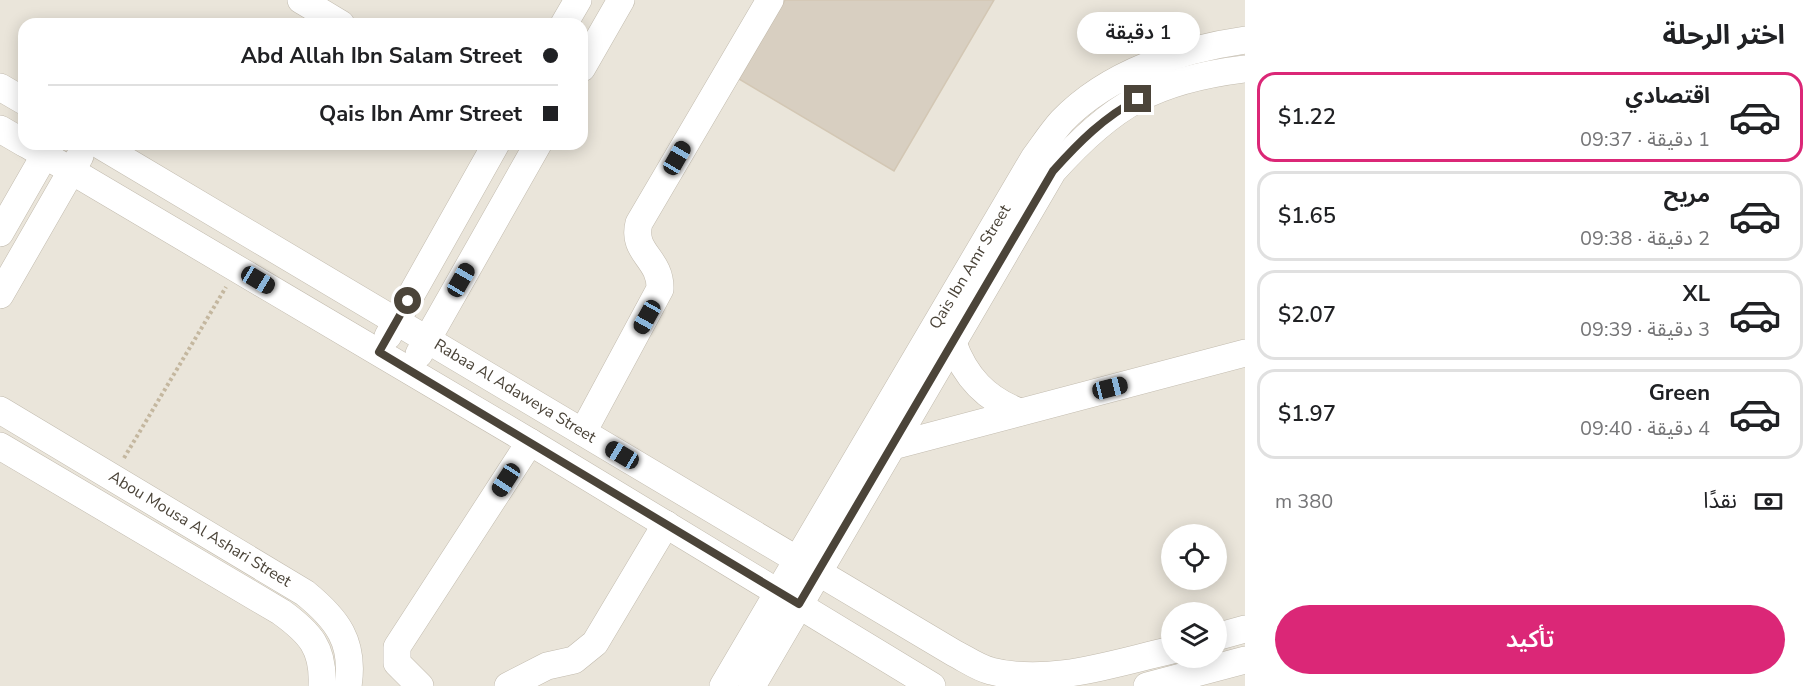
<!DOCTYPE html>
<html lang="ar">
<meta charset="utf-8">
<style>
:root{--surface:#fff;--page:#f6f6f6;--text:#202124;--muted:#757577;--line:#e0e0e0;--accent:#db2777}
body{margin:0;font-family:"Nunito Sans","Noto Sans Arabic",sans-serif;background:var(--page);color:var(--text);direction:rtl;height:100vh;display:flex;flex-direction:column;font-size:22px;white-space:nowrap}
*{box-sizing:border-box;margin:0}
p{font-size:20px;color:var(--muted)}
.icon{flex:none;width:33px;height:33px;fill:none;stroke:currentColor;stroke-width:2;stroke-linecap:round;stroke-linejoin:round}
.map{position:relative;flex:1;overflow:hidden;direction:ltr}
.details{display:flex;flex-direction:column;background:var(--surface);width:570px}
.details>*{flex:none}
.banner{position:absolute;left:18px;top:18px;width:570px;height:132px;border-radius:18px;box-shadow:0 3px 15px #0003;direction:rtl;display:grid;align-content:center;height:132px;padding:0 30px;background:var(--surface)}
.buttons{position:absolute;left:1161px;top:524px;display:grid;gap:12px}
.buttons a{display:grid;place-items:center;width:66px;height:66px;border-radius:50%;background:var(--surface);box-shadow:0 3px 15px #0003;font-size:30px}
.end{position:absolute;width:27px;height:27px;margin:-14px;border:8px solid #4b4439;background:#fff;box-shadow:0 0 0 3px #fff}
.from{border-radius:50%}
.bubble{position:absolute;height:42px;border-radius:21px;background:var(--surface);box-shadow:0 3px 15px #0003;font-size:20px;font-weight:600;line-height:42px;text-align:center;direction:rtl}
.car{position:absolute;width:18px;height:36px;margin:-18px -9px;border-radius:8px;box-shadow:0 0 4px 2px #0007;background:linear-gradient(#222 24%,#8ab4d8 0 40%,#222 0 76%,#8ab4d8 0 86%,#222 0)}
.banner b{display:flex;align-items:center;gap:21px;height:57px;font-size:22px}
.banner b+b{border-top:2px solid var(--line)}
.banner i{width:15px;height:15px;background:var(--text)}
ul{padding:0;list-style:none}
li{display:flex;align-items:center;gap:18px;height:90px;margin:0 12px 9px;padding:0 18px;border:3px solid var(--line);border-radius:18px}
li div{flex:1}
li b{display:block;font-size:22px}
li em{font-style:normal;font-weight:600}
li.current{border-color:var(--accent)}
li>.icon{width:54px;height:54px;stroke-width:1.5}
h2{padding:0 30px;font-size:27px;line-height:72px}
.pay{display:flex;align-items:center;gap:15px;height:66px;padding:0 30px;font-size:22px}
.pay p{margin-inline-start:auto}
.cta{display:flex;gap:12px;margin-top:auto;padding:12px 30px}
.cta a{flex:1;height:69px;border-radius:36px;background:var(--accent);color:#fff;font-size:24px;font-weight:600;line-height:69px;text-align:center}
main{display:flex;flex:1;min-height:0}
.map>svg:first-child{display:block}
.residential{fill:#eae5da;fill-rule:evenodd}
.building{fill:#d8cfc1;stroke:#d3c7b4;stroke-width:1.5}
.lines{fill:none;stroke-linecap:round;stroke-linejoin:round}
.minor-casing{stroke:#c2bbae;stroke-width:28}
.path{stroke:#c4b79f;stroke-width:4;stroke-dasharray:3 3;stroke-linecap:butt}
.minor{stroke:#fff;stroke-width:27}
.route{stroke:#4b4439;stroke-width:8}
.labels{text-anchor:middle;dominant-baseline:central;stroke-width:5;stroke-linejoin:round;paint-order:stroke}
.street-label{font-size:16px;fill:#4b4439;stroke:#fff}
</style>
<main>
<section class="details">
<h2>اختر الرحلة</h2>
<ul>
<li class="current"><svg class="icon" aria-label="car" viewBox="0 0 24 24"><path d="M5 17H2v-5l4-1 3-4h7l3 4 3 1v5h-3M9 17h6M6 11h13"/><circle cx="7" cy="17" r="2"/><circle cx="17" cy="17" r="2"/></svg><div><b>اقتصادي</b><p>1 دقيقة · 09:37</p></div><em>$1.22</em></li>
<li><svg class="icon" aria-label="car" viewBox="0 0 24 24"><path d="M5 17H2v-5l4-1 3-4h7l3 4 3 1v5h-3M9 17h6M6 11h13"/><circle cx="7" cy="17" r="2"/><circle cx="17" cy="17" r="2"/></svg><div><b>مريح</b><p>2 دقيقة · 09:38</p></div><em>$1.65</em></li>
<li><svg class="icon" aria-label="car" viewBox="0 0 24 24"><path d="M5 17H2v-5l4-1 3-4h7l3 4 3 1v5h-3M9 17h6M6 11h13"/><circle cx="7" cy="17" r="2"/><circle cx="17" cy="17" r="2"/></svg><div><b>XL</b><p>3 دقيقة · 09:39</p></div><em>$2.07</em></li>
<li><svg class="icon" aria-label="car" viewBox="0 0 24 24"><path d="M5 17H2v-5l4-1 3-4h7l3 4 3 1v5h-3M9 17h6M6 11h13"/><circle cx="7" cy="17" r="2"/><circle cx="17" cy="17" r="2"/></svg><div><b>Green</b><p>4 دقيقة · 09:40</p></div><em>$1.97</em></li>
</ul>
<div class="pay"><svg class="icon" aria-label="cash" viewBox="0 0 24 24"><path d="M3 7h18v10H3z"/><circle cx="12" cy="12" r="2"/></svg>نقدًا<p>380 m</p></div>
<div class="cta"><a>تأكيد</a></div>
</section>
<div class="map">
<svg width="1245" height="686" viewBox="0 0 1245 686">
<rect width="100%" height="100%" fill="#f6f3ec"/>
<path class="residential" d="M0,0H1245V686H0ZM24,24H582V144H24ZM1172,534H1216V579H1172ZM1172,612H1216V657H1172Z"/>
<path class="building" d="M785,0H994L894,171L739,79Z"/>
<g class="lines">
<defs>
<g id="minor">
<path d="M301,0L341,24"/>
<path d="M564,24L578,0"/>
<path d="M582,68L621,0"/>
<path d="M0,87L24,101"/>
<path d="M0,129L24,143"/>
<path d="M26,144L530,442L932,686"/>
<path d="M98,144L954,653C966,659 978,668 991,671C1050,686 1114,663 1172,650"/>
<path d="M0,233L51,144"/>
<path d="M0,295L80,156"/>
<path d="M388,336L496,144"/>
<path d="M953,343C965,377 986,399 1020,412"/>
<path d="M419,354L538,144"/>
<path d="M0,410L305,593C337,619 355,642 348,686"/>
<path d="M583,432L660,289C661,258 631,253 639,223L770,0"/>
<path d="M0,446L281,612C310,633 324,648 322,686"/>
<path d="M893,446L1245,353"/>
<path d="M1216,637L1245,629"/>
<path d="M420,686L397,663V647L530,442"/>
<path d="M508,686L547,666L574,660L595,643L666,524"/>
<path d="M723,686L1034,158C1043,146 1052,132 1062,121C1108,73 1181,49 1245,40"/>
<path d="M752,686L1053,171C1113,104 1155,80 1245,69"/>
<path d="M1147,686L1245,660"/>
</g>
</defs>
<use href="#minor" class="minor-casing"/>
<path class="path" d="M124,458L226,287"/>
<use href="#minor" class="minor"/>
</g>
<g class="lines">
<path class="route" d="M408,301L379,352L799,604L1053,171C1079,142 1104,117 1138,99"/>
</g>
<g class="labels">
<g class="street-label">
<text transform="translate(970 267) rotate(-59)">Qais Ibn Amr Street</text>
<text transform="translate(515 391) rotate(31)">Rabaa Al Adaweya Street</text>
<text transform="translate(200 529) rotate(31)">Abou Mousa Al Ashari Street</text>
</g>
</g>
</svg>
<div class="buttons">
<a><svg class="icon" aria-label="locate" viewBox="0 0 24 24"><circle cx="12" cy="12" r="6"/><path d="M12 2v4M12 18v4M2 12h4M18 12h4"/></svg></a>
<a><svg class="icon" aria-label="layers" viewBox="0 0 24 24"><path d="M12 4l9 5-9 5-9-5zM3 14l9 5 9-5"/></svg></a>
</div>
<i class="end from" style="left:408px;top:301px"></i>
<i class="end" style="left:1138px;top:99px"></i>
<div class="bubble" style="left:1077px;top:12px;width:123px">1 دقيقة</div>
<i class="car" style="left:677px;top:158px;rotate:30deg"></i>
<i class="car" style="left:258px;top:280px;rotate:121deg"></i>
<i class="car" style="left:461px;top:280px;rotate:30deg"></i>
<i class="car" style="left:647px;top:317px;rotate:209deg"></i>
<i class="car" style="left:1110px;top:388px;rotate:76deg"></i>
<i class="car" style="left:622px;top:455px;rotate:301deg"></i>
<i class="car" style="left:506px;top:480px;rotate:213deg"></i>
<div class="banner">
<b><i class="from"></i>Abd Allah Ibn Salam Street</b>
<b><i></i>Qais Ibn Amr Street</b>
</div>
</div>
</main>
